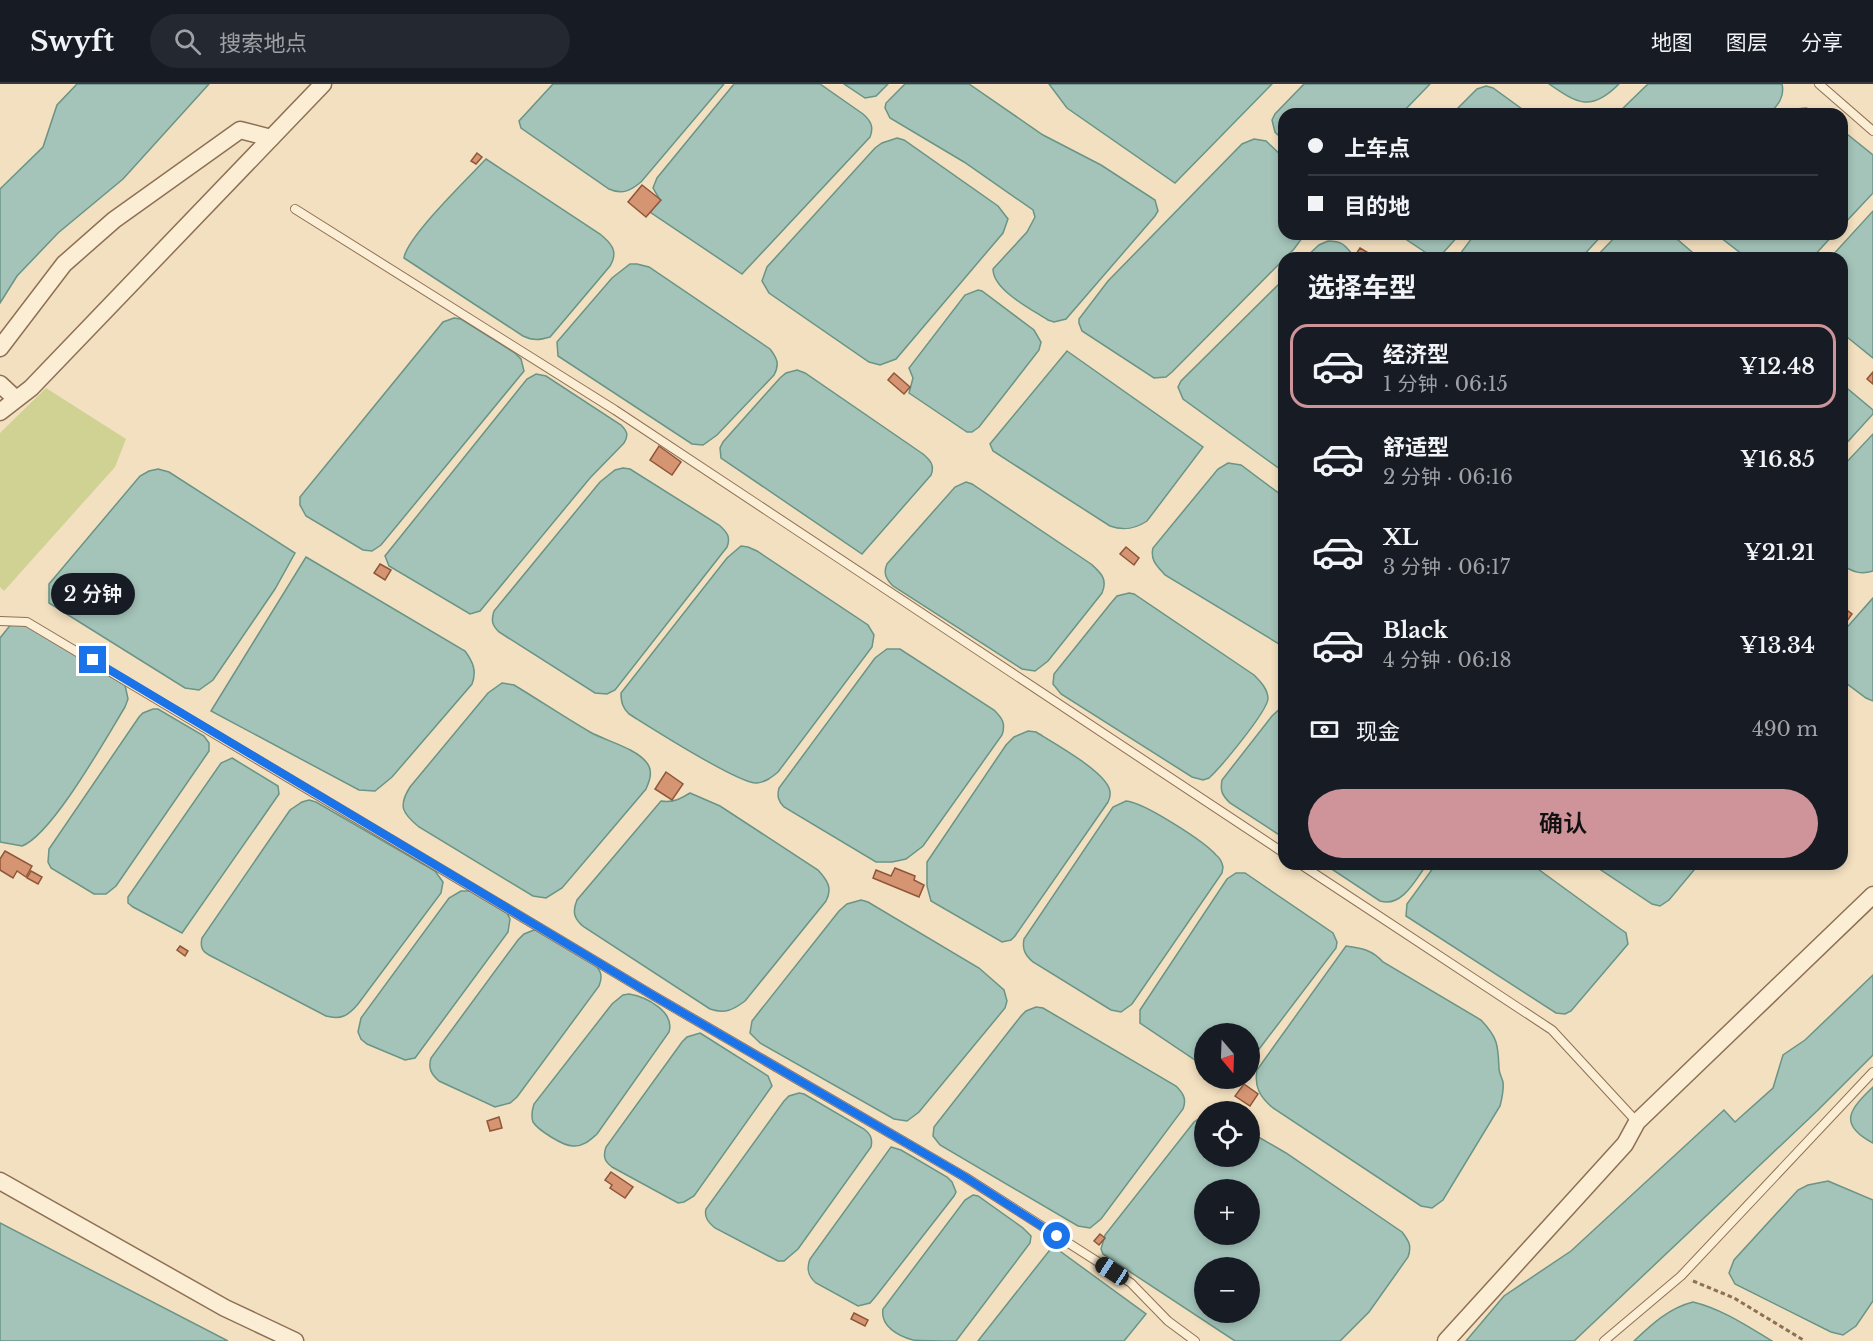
<!DOCTYPE html>
<html lang="zh">
<meta charset="utf-8">
<style>
:root{--surface:#171b24;--page:#242831;--text:#f1f3f6;--muted:#9ea1a6;--line:#363941;--accent:#ce949a}
body{margin:0;font-family:"Libre Baskerville","Noto Sans SC",serif;background:var(--page);color:var(--text);height:100vh;display:flex;flex-direction:column;font-size:22px;white-space:nowrap}
*{box-sizing:border-box;margin:0}
p{font-size:20px;color:var(--muted)}
.icon{flex:none;width:33px;height:33px;fill:none;stroke:currentColor;stroke-width:2;stroke-linecap:round;stroke-linejoin:round}
.map{position:relative;flex:1;overflow:hidden}
.panel{position:absolute;left:1278px;top:168px;width:570px;height:618px;display:flex;flex-direction:column;background:var(--surface);border-radius:18px;box-shadow:0 3px 9px #0003}
.panel>*{flex:none}
.hud{position:absolute;left:1278px;top:24px;width:570px;height:132px;border-radius:18px;box-shadow:0 3px 9px #0003;display:grid;align-content:center;height:132px;padding:0 30px;background:var(--surface)}
.needle{width:39px;rotate:161deg}
.tools{position:absolute;left:1194px;top:939px;display:grid;gap:12px}
.tools a{display:grid;place-items:center;width:66px;height:66px;border-radius:50%;background:var(--surface);box-shadow:0 3px 9px #0003;font-size:30px}
.end{position:absolute;width:27px;height:27px;margin:-14px;border:8px solid #1a73e8;background:#fff;box-shadow:0 0 0 3px #fff}
.from{border-radius:50%}
.bubble{position:absolute;height:42px;border-radius:21px;background:var(--surface);box-shadow:0 3px 9px #0003;font-size:20px;font-weight:600;line-height:42px;text-align:center}
.car{position:absolute;width:18px;height:36px;margin:-18px -9px;border-radius:8px;box-shadow:0 0 4px 2px #0007;background:linear-gradient(#222 24%,#8ab4d8 0 40%,#222 0 76%,#8ab4d8 0 86%,#222 0)}
.hud b{display:flex;align-items:center;gap:21px;height:57px;font-size:22px}
.hud b+b{border-top:2px solid var(--line)}
.hud i{width:15px;height:15px;background:var(--text)}
ul{padding:0;list-style:none}
li{display:flex;align-items:center;gap:18px;height:84px;margin:0 12px 9px;padding:0 18px;border:3px solid transparent;border-radius:18px}
li div{flex:1}
li b{display:block;font-size:22px}
li em{font-style:normal;font-weight:600}
li.selected{border-color:var(--accent)}
li>.icon{width:54px;height:54px;stroke-width:1.5}
h2{padding:0 30px;font-size:27px;line-height:72px}
.pay{display:flex;align-items:center;gap:15px;height:66px;padding:0 30px;font-size:22px}
.pay p{margin-inline-start:auto}
.button{display:flex;gap:12px;margin-top:auto;padding:12px 30px}
.button a{flex:1;height:69px;border-radius:36px;background:var(--accent);color:#111;font-size:24px;font-weight:600;line-height:69px;text-align:center}
header{display:flex;align-items:center;gap:36px;box-sizing:border-box;height:84px;padding:0 30px;background:var(--surface);border-bottom:2px solid var(--line)}
header strong{font-size:28px}
nav{display:flex;gap:33px;margin-inline-start:auto;font-size:21px}
.search{width:420px;height:54px;background:var(--page);display:flex;align-items:center;gap:15px;box-sizing:border-box;padding:0 21px;border-radius:33px;color:var(--muted);font-size:22px}
.map>svg:first-child{display:block}
.green{fill:#cfd293}
.water{fill:#a4c4b9;stroke:#699486;stroke-width:1.5;fill-rule:evenodd}
.building{fill:#d59572;stroke:#905639;stroke-width:1.5}
.lines{fill:none;stroke-linecap:round;stroke-linejoin:round}
.lane-casing{stroke:#8e7056;stroke-width:10}
.street-casing{stroke:#8e7056;stroke-width:19}
.path{stroke:#8e7056;stroke-width:3;stroke-dasharray:4.5 3;stroke-linecap:butt}
.lane{stroke:#fceed5;stroke-width:8}
.street{stroke:#fceed5;stroke-width:16}
.route{stroke:#1a73e8;stroke-width:8}
</style>
<header>
<strong>Swyft</strong>
<div class="search"><svg class="icon" aria-label="search" viewBox="0 0 24 24"><circle cx="10" cy="10" r="6"/><path d="M15 15l6 6"/></svg>搜索地点</div>
<nav><a>地图</a><a>图层</a><a>分享</a></nav>
</header>
<div class="map">
<svg width="1873" height="1257" viewBox="0 0 1873 1257">
<rect width="100%" height="100%" fill="#f3e0c0"/>
<path class="green" d="M46,304L126,355L115,383L4,507L0,503V349Z"/>
<g class="water">
<path d="M77,0H209L123,95L58,149L17,192L0,219V105L43,63L57,21Z"/>
<path d="M553,0H724L641,98C630,107 622,111 609,105L521,44L519,37Z"/>
<path d="M734,0H820L863,30C871,37 874,43 870,53L742,190L650,128L660,116L653,104L657,94Z"/>
<path d="M844,0H888L876,12L865,14Z"/>
<path d="M905,0H969L1043,51L1101,81L1155,116L1158,127L1155,132L1066,235L1054,238L1048,236C1031,225 993,206 993,185L1027,148L1035,133L1033,126L964,78L890,34L885,24L886,19Z"/>
<path d="M1049,0H1272L1175,99L1067,24Z"/>
<path d="M1304,0H1430L1401,30H1284V57L1275,48L1272,36L1275,30Z"/>
<path d="M1549,0H1619C1591,28 1578,20 1549,0Z"/>
<path d="M1648,0H1782C1785,13 1778,21 1769,30H1617Z"/>
<path d="M1486,2L1493,4L1529,30H1452L1477,5Z"/>
<path d="M1806,24L1821,30H1786L1796,25Z"/>
<path d="M1842,46L1873,71V109L1842,142Z"/>
<path d="M897,54L904,56L998,122L1008,135L1003,149L896,275L880,281L869,278L769,209L762,197L767,183L875,64L882,59Z"/>
<path d="M1254,55L1266,57L1284,74V150H1305L1294,165L1172,288L1166,293L1154,294L1082,247L1079,239V235L1108,197L1242,60Z"/>
<path d="M486,75L600,150C611,159 619,167 610,182L550,253C540,256 533,257 523,252L404,174C406,154 469,93 486,75Z"/>
<path d="M1873,127V274L1842,249V174H1830Z"/>
<path d="M1398,150H1460L1442,170L1431,172Z"/>
<path d="M1475,150H1603L1581,174H1457Z"/>
<path d="M1618,150H1671L1699,174H1595Z"/>
<path d="M1716,150H1834L1812,174H1747Z"/>
<path d="M1328,157C1345,157 1345,163 1356,174H1305L1319,161Z"/>
<path d="M630,180H637L649,183L770,265C777,274 780,280 774,291L717,351L703,361L692,360L558,272L557,258L612,194Z"/>
<path d="M1284,195V388L1183,315L1178,303L1181,297Z"/>
<path d="M978,206L982,207L1034,246L1041,258L1039,266L979,343L972,348H967L909,309L913,294L909,284L965,211Z"/>
<path d="M454,234L461,235L515,269L521,275L524,287L381,461L372,467L363,466L306,432L300,421V413L443,238Z"/>
<path d="M1067,267L1203,363L1147,437C1135,445 1124,447 1110,442L993,367L990,360Z"/>
<path d="M797,286L805,289L923,370C930,376 935,381 931,391L862,470L721,374L720,364L723,358L780,294L786,289Z"/>
<path d="M536,290L546,292L621,341C627,347 629,351 624,359L590,394L480,527L470,530L389,482L385,472L527,295Z"/>
<path d="M1842,300L1873,326V330L1842,364Z"/>
<path d="M1873,350V487C1861,491 1853,488 1842,481V383Z"/>
<path d="M1228,379L1241,381L1284,413V563L1165,491C1157,482 1150,476 1153,464L1218,385Z"/>
<path d="M623,384L630,385L719,441C727,448 731,453 727,463L615,606L607,610L595,609L499,548C492,541 491,537 494,527L600,398L615,386Z"/>
<path d="M158,385L169,388L295,469L275,505L213,596L199,606L185,604L49,519V500L140,392L149,387Z"/>
<path d="M966,398L972,400L1091,480C1101,489 1108,495 1102,509L1048,577L1035,587L1022,585L893,502C886,495 883,489 887,480L955,403Z"/>
<path d="M741,462L748,463L757,467L868,541L874,551L872,563L778,688C772,693 766,698 757,699C740,701 650,643 629,630C623,624 621,619 621,609L727,474Z"/>
<path d="M306,473L465,567C473,578 477,587 472,600L392,693L375,707L359,706L211,627Z"/>
<path d="M1129,509L1134,510L1254,591C1260,597 1268,605 1268,615C1266,629 1221,683 1209,694L1203,696L1192,693L1061,610L1053,600L1054,590L1111,519L1117,512Z"/>
<path d="M1873,514V617L1866,614L1842,596V549Z"/>
<path d="M16,534L125,601L128,615L125,623C106,654 52,751 22,762L0,758V554Z"/>
<path d="M887,565H900L994,626C1002,634 1006,639 1002,651L923,762L906,775L892,778H876L784,723C778,717 777,712 779,704L875,574Z"/>
<path d="M502,599L514,601C539,616 564,633 590,648C606,657 636,664 647,679C653,687 650,696 646,705L562,804L546,814L533,812L419,743C402,729 398,722 410,703L488,609Z"/>
<path d="M1284,621V754L1230,719C1222,711 1220,707 1222,696L1272,632Z"/>
<path d="M153,625H158L204,652L209,659V667L116,802L106,810H94L51,784L48,778L49,765L139,633L143,629Z"/>
<path d="M1028,647L1036,648C1054,659 1102,686 1109,704C1111,709 1110,714 1108,718L1015,852L1011,856L1002,858L931,817L927,802V778L1006,661L1014,653Z"/>
<path d="M232,674L278,702L279,710L182,849L133,823L128,819V813L221,679Z"/>
<path d="M690,709L720,722L818,786C827,796 833,804 826,817L745,917C733,926 725,930 710,925L584,843C574,835 572,828 577,816L661,717C673,719 680,715 690,709Z"/>
<path d="M309,716L316,718L435,787L443,798L441,809L358,920C348,932 341,936 326,932L209,871C202,867 200,863 202,854L290,726L302,718Z"/>
<path d="M1126,717C1143,718 1204,757 1216,771C1220,774 1222,778 1223,783L1222,789L1132,920L1121,928L1111,926L1033,878C1025,871 1022,865 1024,855L1113,723Z"/>
<path d="M1324,780H1427C1416,795 1402,824 1380,817Z"/>
<path d="M1436,780H1531L1619,844L1626,849L1628,860L1571,927L1565,930L1556,929L1406,832L1407,820Z"/>
<path d="M1592,780H1699L1669,816L1660,822L1652,820Z"/>
<path d="M1236,789H1245L1333,849L1337,858L1336,864L1250,977V950H1204V982L1140,939V926L1227,795Z"/>
<path d="M461,807H471L507,829L510,835L508,848L415,974L405,976L367,960L361,955L358,948L361,934L449,814Z"/>
<path d="M861,816L868,818L979,884L1004,906L1007,917L1005,924L919,1028L907,1037L894,1035L760,959L750,949L752,937L839,827L847,820Z"/>
<path d="M534,846L539,847L594,879C601,887 603,892 599,902L517,1013L510,1019L495,1023L439,997C431,990 428,984 431,974L518,856L524,850Z"/>
<path d="M1346,862C1362,864 1372,866 1383,878L1481,936C1498,954 1498,961 1499,984C1499,989 1502,994 1503,998C1504,1007 1502,1014 1500,1022L1443,1116L1432,1124L1421,1122L1273,1024C1260,1013 1254,1003 1257,986Z"/>
<path d="M1873,891V971L1817,1027L1574,1257H1466L1504,1212L1571,1167L1724,1026L1735,1038L1773,1004L1783,971L1805,956Z"/>
<path d="M629,910C647,913 675,928 669,948L597,1050C590,1056 583,1063 573,1062C563,1062 538,1046 533,1038C531,1032 532,1026 534,1020L612,920L623,911Z"/>
<path d="M1036,923L1043,924L1176,1002C1183,1009 1187,1015 1183,1025L1101,1135L1090,1144L1078,1142L940,1061L933,1052L934,1043L1021,932L1026,927Z"/>
<path d="M700,949L768,992L772,1002L694,1112L684,1118L678,1119L612,1083C604,1077 603,1072 606,1063L682,958L687,953Z"/>
<path d="M1873,1003V1059C1837,1040 1850,1025 1873,1003Z"/>
<path d="M799,1009L804,1010L864,1045C870,1050 873,1054 871,1063L798,1165L784,1177H778L715,1144C708,1138 704,1133 706,1125L784,1017L789,1012Z"/>
<path d="M1204,1031V1072H1250V1048L1286,1069L1402,1148C1409,1157 1412,1162 1408,1173L1369,1228L1340,1257H1235L1103,1170L1101,1165L1105,1151L1194,1038ZM1204,1106H1250V1150H1204ZM1204,1184H1250V1228H1204Z"/>
<path d="M891,1063L901,1066L947,1093L952,1098L956,1108L954,1112L876,1212L870,1219L858,1222L816,1199C808,1192 806,1185 810,1175Z"/>
<path d="M1828,1097L1873,1116V1217L1856,1242L1843,1251L1831,1248L1735,1200L1729,1189L1734,1176L1798,1106L1808,1101Z"/>
<path d="M973,1111L978,1112L1023,1144L1031,1152L1030,1159L956,1257C943,1257 925,1257 913,1256C898,1252 880,1242 883,1225L965,1116Z"/>
<path d="M0,1139L228,1257H0Z"/>
<path d="M1053,1162L1146,1230L1124,1257H978Z"/>
<path d="M1693,1218C1722,1225 1747,1242 1772,1257H1634C1652,1240 1669,1224 1693,1218Z"/>
</g>
<g class="building">
<path d="M477,69L482,73L476,80L471,77Z"/>
<path d="M642,101L661,116L646,133L628,118Z"/>
<path d="M1360,164L1370,170L1367,174H1362L1356,170Z"/>
<path d="M1873,288V300L1867,295Z"/>
<path d="M894,289L910,303L904,310L888,296Z"/>
<path d="M659,362L681,378L672,391L650,376Z"/>
<path d="M1126,463L1139,474L1134,481L1120,470Z"/>
<path d="M380,480L391,486L385,496L374,489Z"/>
<path d="M1844,524L1852,530L1842,544V526Z"/>
<path d="M666,688L683,700L672,716L655,705Z"/>
<path d="M5,767L32,782L26,793L17,787L13,794L0,786V775Z"/>
<path d="M895,784L915,792L914,796L924,801L919,813L873,794L876,786L891,792Z"/>
<path d="M31,787L42,793L38,800L27,794Z"/>
<path d="M180,862L188,867L185,872L177,866Z"/>
<path d="M1244,1000L1258,1010L1250,1022L1235,1012Z"/>
<path d="M499,1033L502,1044L490,1047L487,1037Z"/>
<path d="M611,1088L633,1103L625,1114L610,1104L612,1101L605,1096Z"/>
<path d="M1100,1150L1105,1154L1099,1161L1094,1157Z"/>
<path d="M854,1229L868,1236L865,1242L851,1235Z"/>
</g>
<g class="lines">
<defs>
<g id="lane">
<path d="M1819,0L1873,47"/>
<path d="M295,125L615,326L1284,769"/>
<path d="M0,537L27,538L654,912L965,1093L1131,1199L1168,1237L1195,1257"/>
<path d="M1300,780L1552,946L1637,1038"/>
<path d="M1604,1257L1681,1192L1873,988"/>
</g>
<g id="street">
<path d="M0,264L64,180L114,136L240,46L271,54"/>
<path d="M0,300L16,315"/>
<path d="M0,328L31,304L323,0"/>
<path d="M0,1097L225,1224L295,1257"/>
<path d="M1446,1257L1625,1060L1637,1038L1873,811"/>
</g>
</defs>
<use href="#lane" class="lane-casing"/>
<use href="#street" class="street-casing"/>
<path class="path" d="M1693,1197L1734,1214L1805,1257"/>
<use href="#lane" class="lane"/>
<use href="#street" class="street"/>
</g>
<g class="lines">
<path class="route" d="M93,576L654,912L965,1093L1057,1152"/>
</g>
</svg>
<div class="tools">
<a><svg class="needle" viewBox="-14 -14 28 28"><path d="M0-13l5 13h-10z" fill="#e53935"/><path d="M0 13l5-13h-10z" fill="#9ea1a6"/></svg></a>
<a><svg class="icon" aria-label="locate" viewBox="0 0 24 24"><circle cx="12" cy="12" r="6"/><path d="M12 2v4M12 18v4M2 12h4M18 12h4"/></svg></a>
<a>+</a>
<a>−</a>
</div>
<i class="end from" style="left:1057px;top:1152px"></i>
<i class="end" style="left:93px;top:576px"></i>
<div class="bubble" style="left:51px;top:489px;width:84px">2 分钟</div>
<i class="car" style="left:1112px;top:1187px;rotate:303deg"></i>
<div class="hud">
<b><i class="from"></i>上车点</b>
<b><i></i>目的地</b>
</div>
<section class="panel">
<h2>选择车型</h2>
<ul>
<li class="selected"><svg class="icon" aria-label="car" viewBox="0 0 24 24"><path d="M5 17H2v-5l4-1 3-4h7l3 4 3 1v5h-3M9 17h6M6 11h13"/><circle cx="7" cy="17" r="2"/><circle cx="17" cy="17" r="2"/></svg><div><b>经济型</b><p>1 分钟 · 06:15</p></div><em>¥12.48</em></li>
<li><svg class="icon" aria-label="car" viewBox="0 0 24 24"><path d="M5 17H2v-5l4-1 3-4h7l3 4 3 1v5h-3M9 17h6M6 11h13"/><circle cx="7" cy="17" r="2"/><circle cx="17" cy="17" r="2"/></svg><div><b>舒适型</b><p>2 分钟 · 06:16</p></div><em>¥16.85</em></li>
<li><svg class="icon" aria-label="car" viewBox="0 0 24 24"><path d="M5 17H2v-5l4-1 3-4h7l3 4 3 1v5h-3M9 17h6M6 11h13"/><circle cx="7" cy="17" r="2"/><circle cx="17" cy="17" r="2"/></svg><div><b>XL</b><p>3 分钟 · 06:17</p></div><em>¥21.21</em></li>
<li><svg class="icon" aria-label="car" viewBox="0 0 24 24"><path d="M5 17H2v-5l4-1 3-4h7l3 4 3 1v5h-3M9 17h6M6 11h13"/><circle cx="7" cy="17" r="2"/><circle cx="17" cy="17" r="2"/></svg><div><b>Black</b><p>4 分钟 · 06:18</p></div><em>¥13.34</em></li>
</ul>
<div class="pay"><svg class="icon" aria-label="cash" viewBox="0 0 24 24"><path d="M3 7h18v10H3z"/><circle cx="12" cy="12" r="2"/></svg>现金<p>490 m</p></div>
<div class="button"><a>确认</a></div>
</section>
</div>
